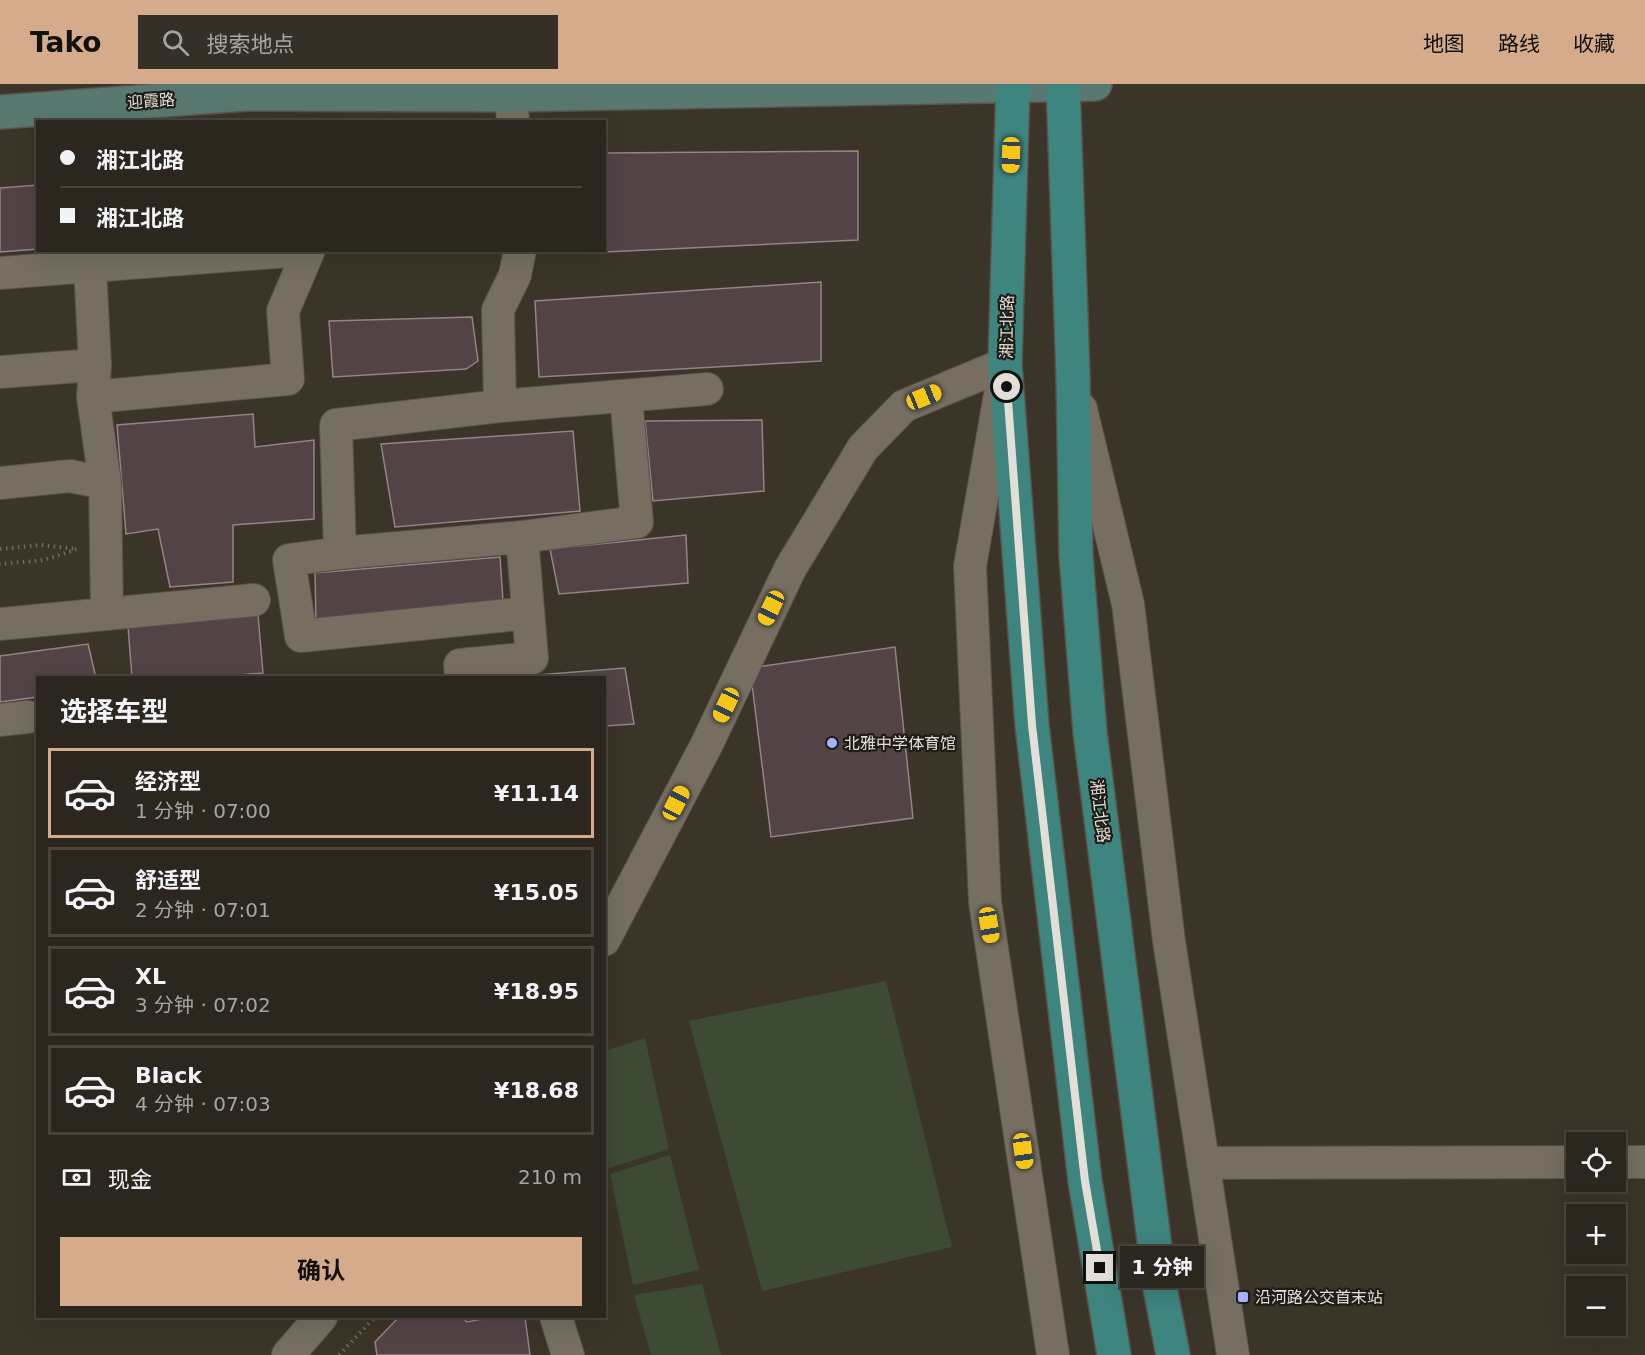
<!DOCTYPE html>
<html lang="zh">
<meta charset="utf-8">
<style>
:root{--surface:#2c271e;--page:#342f27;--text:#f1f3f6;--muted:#a6a5a4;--line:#48443c;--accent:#d6ab8b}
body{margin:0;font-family:"DejaVu Sans","Noto Sans SC",sans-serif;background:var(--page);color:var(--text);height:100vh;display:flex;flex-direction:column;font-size:22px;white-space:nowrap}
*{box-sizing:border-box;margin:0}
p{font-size:20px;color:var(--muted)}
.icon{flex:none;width:33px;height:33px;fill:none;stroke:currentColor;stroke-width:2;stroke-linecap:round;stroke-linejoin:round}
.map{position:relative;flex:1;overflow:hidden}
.drawer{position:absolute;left:36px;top:592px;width:570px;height:642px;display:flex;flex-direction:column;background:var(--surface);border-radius:0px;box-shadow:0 6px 24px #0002,0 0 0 2px var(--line)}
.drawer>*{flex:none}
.top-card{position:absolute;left:36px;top:36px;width:570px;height:132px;border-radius:0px;box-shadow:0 6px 24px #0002,0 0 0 2px var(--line);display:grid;align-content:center;height:132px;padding:0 24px;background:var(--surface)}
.tools{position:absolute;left:1566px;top:1048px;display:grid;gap:12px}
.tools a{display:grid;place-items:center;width:60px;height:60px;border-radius:0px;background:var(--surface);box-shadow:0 6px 24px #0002,0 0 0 2px var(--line);font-size:30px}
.end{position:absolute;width:27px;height:27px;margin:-14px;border:8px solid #e3ded7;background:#111;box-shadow:0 0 0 3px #111}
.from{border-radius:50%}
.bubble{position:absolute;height:42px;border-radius:0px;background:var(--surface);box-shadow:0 6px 24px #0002,0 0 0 2px var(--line);font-size:20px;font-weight:700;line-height:42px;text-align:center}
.car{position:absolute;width:18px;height:36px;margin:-18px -9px;border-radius:8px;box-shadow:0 0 4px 2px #0007;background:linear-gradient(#f5c518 24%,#345 0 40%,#f5c518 0 76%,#345 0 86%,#f5c518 0)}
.top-card b{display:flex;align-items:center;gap:21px;height:57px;font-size:22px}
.top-card b+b{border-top:2px solid var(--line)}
.top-card i{width:15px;height:15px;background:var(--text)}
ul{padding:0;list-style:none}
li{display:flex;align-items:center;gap:18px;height:90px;margin:0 12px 9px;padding:0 12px;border:3px solid var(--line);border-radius:0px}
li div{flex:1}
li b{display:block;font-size:22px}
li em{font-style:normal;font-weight:700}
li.selected{border-color:var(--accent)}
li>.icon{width:54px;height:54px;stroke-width:1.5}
h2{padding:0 24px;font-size:27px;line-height:72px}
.pay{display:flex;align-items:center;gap:15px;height:66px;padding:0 24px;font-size:22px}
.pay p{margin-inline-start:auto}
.button{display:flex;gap:12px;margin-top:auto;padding:12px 24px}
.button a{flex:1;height:69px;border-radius:0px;background:var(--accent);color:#111;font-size:24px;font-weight:700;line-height:69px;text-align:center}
header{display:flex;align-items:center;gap:36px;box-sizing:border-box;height:84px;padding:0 30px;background:var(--accent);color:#111}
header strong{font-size:28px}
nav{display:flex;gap:33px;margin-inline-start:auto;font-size:21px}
.search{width:420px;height:54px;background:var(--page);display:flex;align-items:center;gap:15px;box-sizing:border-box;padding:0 21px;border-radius:0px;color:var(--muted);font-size:22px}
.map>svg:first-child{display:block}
.green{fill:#3d4b35}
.building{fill:#524347;stroke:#948387;stroke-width:1.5}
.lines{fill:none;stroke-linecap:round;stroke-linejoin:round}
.street-casing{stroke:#585248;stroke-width:34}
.secondary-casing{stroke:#585248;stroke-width:36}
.primary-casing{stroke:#585248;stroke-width:36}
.path{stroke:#716a60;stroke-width:4;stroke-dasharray:1.5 4.5;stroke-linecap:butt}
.street{stroke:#756e61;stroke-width:32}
.secondary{stroke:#597970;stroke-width:33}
.primary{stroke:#3e847f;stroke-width:33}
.route{stroke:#e3ded7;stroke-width:8}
.poi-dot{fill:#a5b1fc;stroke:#1f1c17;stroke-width:2}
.labels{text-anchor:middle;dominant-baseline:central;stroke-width:4.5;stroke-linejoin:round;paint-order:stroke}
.street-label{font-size:16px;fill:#e3ded7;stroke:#1f1c17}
.poi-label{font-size:16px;fill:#e3ded7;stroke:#1f1c17;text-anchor:start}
</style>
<header>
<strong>Tako</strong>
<div class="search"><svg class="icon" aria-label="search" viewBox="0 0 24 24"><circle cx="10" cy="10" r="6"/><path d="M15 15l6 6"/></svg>搜索地点</div>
<nav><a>地图</a><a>路线</a><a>收藏</a></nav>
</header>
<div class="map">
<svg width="1645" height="1271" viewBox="0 0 1645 1271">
<rect width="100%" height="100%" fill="#3b3428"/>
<g class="green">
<path d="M886,897L952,1163L762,1207L689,937Z"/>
<path d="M645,954L669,1065L609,1084L604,1065L605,967Z"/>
<path d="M670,1071L699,1186L633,1201L610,1090Z"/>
<path d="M702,1200L721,1271H651L634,1211Z"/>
</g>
<g class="building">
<path d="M858,67V156L605,168L604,69Z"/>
<path d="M38,101V165L0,168V104Z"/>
<path d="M821,198V277L539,293L535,217Z"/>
<path d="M472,233L478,277L466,285L333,293L329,237Z"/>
<path d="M253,330L255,363L314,356V435L233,441V498L170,503L158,445L126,450L117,341Z"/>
<path d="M762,336L764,407L653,417L645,337Z"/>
<path d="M573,347L580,427L395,443L381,360Z"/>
<path d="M686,451L688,499L559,510L550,465Z"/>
<path d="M500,473L503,517L316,537L315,489Z"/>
<path d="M258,531L263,589L204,594H132L128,542Z"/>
<path d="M88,560L96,594H38V613L0,618V572Z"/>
<path d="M895,563L913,734L771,753L750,584Z"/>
<path d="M625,584L634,640L604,642V594H498Z"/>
<path d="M399,1233H462L467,1238L493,1233H525L530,1271H377L375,1258Z"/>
</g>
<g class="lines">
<defs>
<g id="street">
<path d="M511,11L513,38"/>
<path d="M90,183L95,281L93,313L105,399L107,530"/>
<path d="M0,189L303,166"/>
<path d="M0,288L95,281"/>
<path d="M1001,305L970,482L985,818L1053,1271"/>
<path d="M93,313L288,295L283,227L309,166"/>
<path d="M500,322L498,226L515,191L520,166"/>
<path d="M1081,325L1128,520L1169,857L1233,1271"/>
<path d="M0,399L70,392L105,399"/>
<path d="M340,469L336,341L500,322L707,305"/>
<path d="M528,529L301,552L289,476L340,469L522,453L637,438L626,313"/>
<path d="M0,540L254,516"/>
<path d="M461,594L460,581L532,574L522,453"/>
<path d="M0,636L28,633"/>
<path d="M604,856L707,660L790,485L863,364L904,322L1005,280"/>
<path d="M1616,1078H1645"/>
<path d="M1203,1079L1576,1078"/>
<path d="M556,1233L568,1271"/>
<path d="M288,1271L321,1233"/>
</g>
<path id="secondary" d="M0,28L247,10L511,11L1095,0"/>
<g id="primary">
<path d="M1013,0L1005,280L1032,641L1085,1097L1114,1271"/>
<path d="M1063,0L1073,292L1076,472L1090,648L1160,1204L1173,1271"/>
</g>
</defs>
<use href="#street" class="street-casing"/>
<use href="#secondary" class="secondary-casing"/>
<use href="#primary" class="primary-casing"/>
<g class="path">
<path d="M0,465L41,461L77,465L44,476L0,480"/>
<path d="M339,1271L375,1233"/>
</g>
<use href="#street" class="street"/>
<use href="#secondary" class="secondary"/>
<use href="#primary" class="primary"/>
</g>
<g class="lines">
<path class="route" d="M1007,303L1032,641L1085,1097L1100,1184"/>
</g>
<g class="poi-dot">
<circle cx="832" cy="659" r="6"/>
<rect x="1237" y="1207" width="12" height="12" rx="3"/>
</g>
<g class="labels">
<g class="street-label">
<text transform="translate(151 17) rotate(-4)">迎霞路</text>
<text transform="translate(1007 243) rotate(-89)">湘江北路</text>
<text transform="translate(1100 727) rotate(83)">湘江北路</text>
</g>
<g class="poi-label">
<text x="844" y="659">北雅中学体育馆</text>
<text x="1255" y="1213">沿河路公交首末站</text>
</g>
</g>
</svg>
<div class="tools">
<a><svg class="icon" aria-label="locate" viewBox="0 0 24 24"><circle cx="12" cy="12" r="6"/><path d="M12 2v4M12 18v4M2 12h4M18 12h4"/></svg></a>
<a>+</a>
<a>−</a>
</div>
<i class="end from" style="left:1007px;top:303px"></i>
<i class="end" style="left:1100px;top:1184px"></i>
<div class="bubble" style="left:1120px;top:1162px;width:84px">1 分钟</div>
<i class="car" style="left:1011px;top:71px;rotate:182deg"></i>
<i class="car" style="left:924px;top:313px;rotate:68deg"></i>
<i class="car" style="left:771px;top:524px;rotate:205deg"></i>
<i class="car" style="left:726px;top:621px;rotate:205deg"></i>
<i class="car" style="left:676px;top:719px;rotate:28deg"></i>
<i class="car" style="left:989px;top:841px;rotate:171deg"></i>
<i class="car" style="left:1023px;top:1067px;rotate:172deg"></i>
<div class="top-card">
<b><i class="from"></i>湘江北路</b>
<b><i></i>湘江北路</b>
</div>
<section class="drawer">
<h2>选择车型</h2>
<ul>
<li class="selected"><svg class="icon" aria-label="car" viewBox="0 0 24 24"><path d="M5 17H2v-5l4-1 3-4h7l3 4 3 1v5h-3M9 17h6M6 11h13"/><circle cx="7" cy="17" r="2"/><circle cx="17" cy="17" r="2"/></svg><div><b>经济型</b><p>1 分钟 · 07:00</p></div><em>¥11.14</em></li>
<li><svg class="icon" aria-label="car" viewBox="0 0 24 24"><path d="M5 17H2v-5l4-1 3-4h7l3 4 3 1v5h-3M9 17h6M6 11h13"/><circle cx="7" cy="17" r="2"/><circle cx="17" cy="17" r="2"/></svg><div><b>舒适型</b><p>2 分钟 · 07:01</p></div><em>¥15.05</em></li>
<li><svg class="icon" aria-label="car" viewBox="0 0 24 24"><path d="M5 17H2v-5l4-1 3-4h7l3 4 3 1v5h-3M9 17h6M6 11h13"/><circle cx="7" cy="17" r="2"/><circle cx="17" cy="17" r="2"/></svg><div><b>XL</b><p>3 分钟 · 07:02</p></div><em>¥18.95</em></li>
<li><svg class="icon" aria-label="car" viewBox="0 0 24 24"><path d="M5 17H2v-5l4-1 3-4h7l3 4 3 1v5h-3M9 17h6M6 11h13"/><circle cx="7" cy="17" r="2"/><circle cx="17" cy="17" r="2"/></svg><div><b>Black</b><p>4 分钟 · 07:03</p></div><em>¥18.68</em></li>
</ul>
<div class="pay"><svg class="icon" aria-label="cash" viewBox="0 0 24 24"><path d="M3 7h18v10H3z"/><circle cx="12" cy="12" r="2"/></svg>现金<p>210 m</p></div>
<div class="button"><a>确认</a></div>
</section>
</div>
